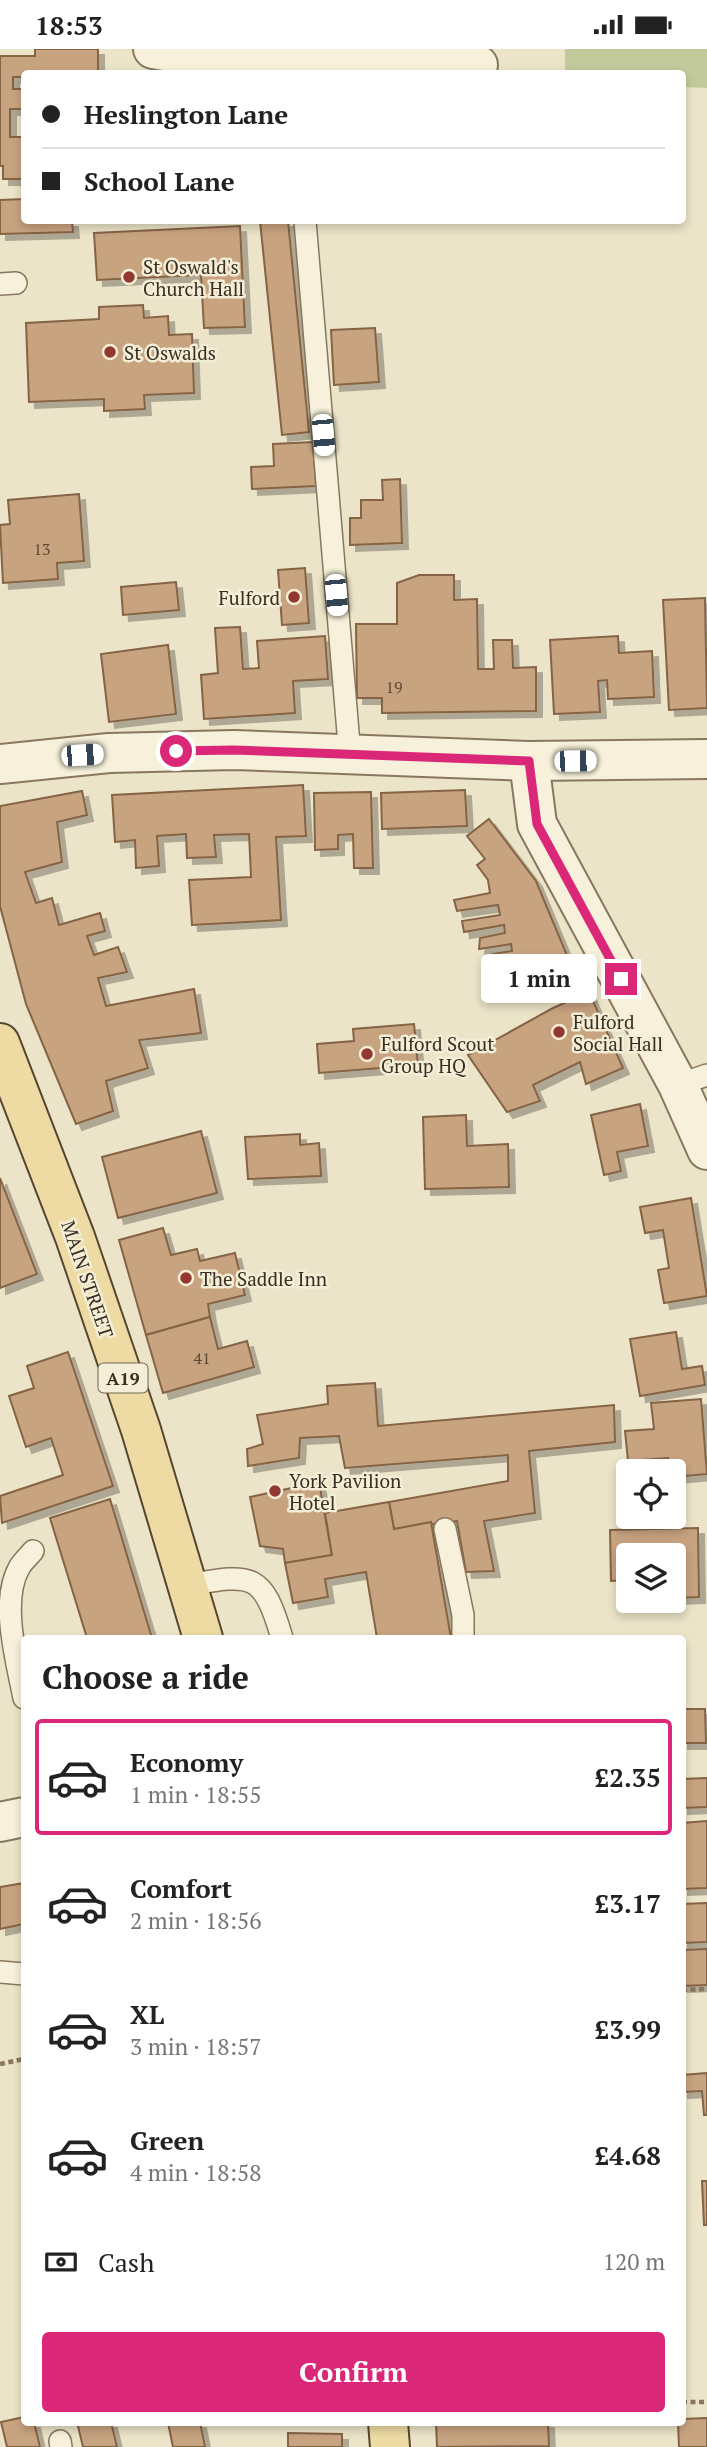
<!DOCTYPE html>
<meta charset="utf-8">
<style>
:root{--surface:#fff;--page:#f6f6f6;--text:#222;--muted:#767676;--line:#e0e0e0;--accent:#db2777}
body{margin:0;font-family:"PT Serif",serif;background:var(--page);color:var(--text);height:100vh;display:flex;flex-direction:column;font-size:26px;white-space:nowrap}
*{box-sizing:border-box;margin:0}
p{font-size:23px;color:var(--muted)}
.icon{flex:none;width:38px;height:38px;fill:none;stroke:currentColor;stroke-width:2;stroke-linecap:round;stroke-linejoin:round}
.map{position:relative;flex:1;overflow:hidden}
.drawer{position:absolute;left:21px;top:1586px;width:665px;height:791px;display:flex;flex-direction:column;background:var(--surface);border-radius:7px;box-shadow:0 4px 10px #0003}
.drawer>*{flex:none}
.banner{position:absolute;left:21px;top:21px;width:665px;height:154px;border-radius:7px;box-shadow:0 4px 10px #0003;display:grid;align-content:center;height:154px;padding:0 21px;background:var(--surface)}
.buttons{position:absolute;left:616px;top:1410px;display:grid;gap:14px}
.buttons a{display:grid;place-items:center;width:70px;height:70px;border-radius:7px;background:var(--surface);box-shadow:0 4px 10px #0003;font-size:35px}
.end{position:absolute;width:32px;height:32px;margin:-16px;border:9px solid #db2777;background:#fff;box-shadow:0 0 0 4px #fff}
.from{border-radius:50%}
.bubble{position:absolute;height:49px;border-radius:7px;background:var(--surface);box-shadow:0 4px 10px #0003;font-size:23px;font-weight:700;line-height:49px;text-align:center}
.car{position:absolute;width:21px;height:42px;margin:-21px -10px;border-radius:9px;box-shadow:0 0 5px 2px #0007;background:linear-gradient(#fff 24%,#345 0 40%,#fff 0 76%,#345 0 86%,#fff 0)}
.banner b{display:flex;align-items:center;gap:24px;height:66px;font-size:26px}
.banner b+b{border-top:2px solid var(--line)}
.banner i{width:18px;height:18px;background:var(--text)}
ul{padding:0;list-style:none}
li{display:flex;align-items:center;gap:21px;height:116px;margin:0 14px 10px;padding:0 7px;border:4px solid transparent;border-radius:7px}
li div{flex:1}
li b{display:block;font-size:26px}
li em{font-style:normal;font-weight:700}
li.active{border-color:var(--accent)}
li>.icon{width:63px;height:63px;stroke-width:1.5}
h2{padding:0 21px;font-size:32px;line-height:84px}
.pay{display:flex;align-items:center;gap:18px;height:77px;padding:0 21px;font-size:26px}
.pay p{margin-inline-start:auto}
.button{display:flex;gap:14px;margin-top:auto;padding:14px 21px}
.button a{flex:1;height:80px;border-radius:7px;background:var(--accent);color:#fff;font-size:28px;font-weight:700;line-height:80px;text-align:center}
.status{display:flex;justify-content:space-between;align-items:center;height:49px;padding:0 35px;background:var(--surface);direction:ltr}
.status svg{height:19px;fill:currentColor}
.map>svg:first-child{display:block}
.green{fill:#c2ca9c}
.building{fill:#c8a380;stroke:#856345;stroke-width:2;filter:url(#shadow)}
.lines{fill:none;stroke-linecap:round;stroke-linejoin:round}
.service-casing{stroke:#88775e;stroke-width:24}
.minor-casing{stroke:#88775e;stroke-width:42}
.tertiary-casing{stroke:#88775e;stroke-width:42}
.primary-casing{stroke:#564532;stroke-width:42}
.path{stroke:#88775e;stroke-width:4.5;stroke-dasharray:5 3.5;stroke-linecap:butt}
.service{stroke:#f7f1db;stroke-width:21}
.minor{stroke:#f7f1db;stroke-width:38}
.tertiary{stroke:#f7f1db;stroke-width:38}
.primary{stroke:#eddba3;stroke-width:38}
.route{stroke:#db2777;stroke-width:9}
.poi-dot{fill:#933731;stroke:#f4eed7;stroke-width:2.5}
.labels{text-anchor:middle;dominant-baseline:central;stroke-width:5;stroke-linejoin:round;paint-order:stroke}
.number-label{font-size:16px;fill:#5d4b39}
.shield{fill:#f4eed7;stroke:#716858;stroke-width:2}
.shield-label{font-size:18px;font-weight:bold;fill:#392e21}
.poi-label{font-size:19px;fill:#392e21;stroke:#f4eed7;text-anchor:start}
.street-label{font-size:19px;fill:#392e21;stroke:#f4eed7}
</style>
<div class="status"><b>18:53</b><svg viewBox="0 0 49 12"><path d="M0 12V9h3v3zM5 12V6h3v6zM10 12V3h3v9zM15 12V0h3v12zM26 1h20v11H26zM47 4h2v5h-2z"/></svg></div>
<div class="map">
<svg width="707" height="2398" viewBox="0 0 707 2398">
<defs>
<filter id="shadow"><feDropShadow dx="6" dy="6" stdDeviation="0" flood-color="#0004"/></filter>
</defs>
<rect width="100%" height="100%" fill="#ece4c8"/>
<path class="green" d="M565,0H707V39L683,38L682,24H565Z"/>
<g class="building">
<path d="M35,0H98V24H24V28H13V40H24V60H10V88H24V130H3V117H0V7H35Z"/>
<path d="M24,150V172H72L73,183L0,185V151Z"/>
<path d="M260,172H288L309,383L282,386Z"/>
<path d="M240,177L245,278L204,279L201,226L97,231L94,184Z"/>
<path d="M143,256L144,269L168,267L169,286L192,285L194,344L144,346L145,360L104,362V350L29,353L26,274L99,270V258Z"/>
<path d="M375,279L379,333L334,336L331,281Z"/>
<path d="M313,393L316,437L252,440L251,418L274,417L273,395Z"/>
<path d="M400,430L402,494L350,496V469H361V451H383L382,431Z"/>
<path d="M79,445L84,512L57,514L58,530L3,534L0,476L10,475L8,451Z"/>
<path d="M305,519L309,574L282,576L278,521Z"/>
<path d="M419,526H454V551L477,550L478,620H494L493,591H512L513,619L536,618V662L382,664V649H357L356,575H397V534Z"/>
<path d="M176,533L179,561L123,566L121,538Z"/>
<path d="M705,549L707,659L669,661L663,551Z"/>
<path d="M240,578L243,620L259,619L257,592L325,587L328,630L293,632L295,664L204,670L201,626L218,624L215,579Z"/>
<path d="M618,587L619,604L652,602L654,648L608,650L607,631L598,632L600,663L554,665L550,591Z"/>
<path d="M168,596L176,665L109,673L101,605Z"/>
<path d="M303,736L306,787L276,788L281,871L192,876L189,831L251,828L249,785L214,786L216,808L187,809L186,785L157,787L159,817L136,819L135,791L115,793L112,746Z"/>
<path d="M465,741L467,777L382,780L381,744Z"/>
<path d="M82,742L87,766L57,773L62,813L25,823L36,854L52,849L59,876L100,864L105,882L87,887L94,906L118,898L127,923L98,929L106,957L194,940L201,984L139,991L148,1019L106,1032L113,1062L76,1075L26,955L0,857V757Z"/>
<path d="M371,743L373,819H354L353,785L338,786V800L315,801L314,744Z"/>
<path d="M489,770L536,832L579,935L528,944L526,935L497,940L492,905L512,902L511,895L479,900L480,889L505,884L504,876L464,883L462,872L500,866L498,856L457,862L454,851L490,844L488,831L477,816L485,810L467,787Z"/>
<path d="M589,943L623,1019L586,1035L580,1013L533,1036L540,1052L507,1063L468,1006L553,959Z"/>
<path d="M414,975L418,1016L319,1024L317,995L354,992L353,980Z"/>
<path d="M640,1055L648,1097L617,1103L621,1122L604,1126L591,1066Z"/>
<path d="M466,1066L467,1097L508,1095L509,1138L425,1140L423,1068Z"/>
<path d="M201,1082L217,1144L118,1169L102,1108Z"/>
<path d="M300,1085V1096L319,1094L321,1127L248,1130L245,1088Z"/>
<path d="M0,1129L37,1225L0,1239Z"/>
<path d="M691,1149L707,1247L664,1254L658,1221L669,1219L663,1181L645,1184L640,1158Z"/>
<path d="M163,1179L171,1206L197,1200L200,1212L235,1204L245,1246L208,1255L210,1268L146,1286L119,1191Z"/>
<path d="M210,1268L218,1300L247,1292L254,1318L163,1344L146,1286Z"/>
<path d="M676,1283L682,1320L702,1317L705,1336L640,1347L630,1290Z"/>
<path d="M68,1303L113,1437L2,1474L0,1447L63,1426L51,1389L26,1398L9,1347L34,1339L27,1317Z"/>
<path d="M375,1334L378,1377L614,1356L615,1393L529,1402L535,1464L484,1472L494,1522L466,1523L457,1472L394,1480L389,1453L508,1432V1406L345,1419L339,1387L300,1389L299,1409L248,1417L247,1400L263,1395L257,1366L328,1355L327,1337Z"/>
<path d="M701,1350L707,1425L674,1428V1423H669L668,1409L628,1412L625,1382L654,1380L651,1354Z"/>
<path d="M319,1433L332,1506L285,1514L283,1500L260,1497L250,1448Z"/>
<path d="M110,1450L152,1589H87L50,1469Z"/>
<path d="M389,1453L394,1480L431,1473L451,1589H377L366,1523L325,1530L328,1548L293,1554L285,1514L332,1506L325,1464Z"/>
<path d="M698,1479L699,1548L674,1549V1507H628V1531L611,1532L610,1481Z"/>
<path d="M682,1660H705L706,1694H682Z"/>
<path d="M707,1729V1758L682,1759V1730Z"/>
<path d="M707,1772V1839L682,1840V1774Z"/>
<path d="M24,1834V1875L0,1880V1838Z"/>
<path d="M707,1854V1893L682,1894V1855Z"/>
<path d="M707,1900V1936L682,1937V1901Z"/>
<path d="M707,2024V2066H704L702,2042L682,2043V2026Z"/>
<path d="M702,2132H707V2176H704Z"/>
<path d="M24,2368V2373H34L40,2398H7L1,2373Z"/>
<path d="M707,2369V2398H679L678,2373H682V2370Z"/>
<path d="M77,2373H111L117,2398H83Z"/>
<path d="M200,2373L205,2398H173L168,2374Z"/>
<path d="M436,2373H548L549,2397L437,2398Z"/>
<path d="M288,2384L342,2385V2398H288Z"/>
</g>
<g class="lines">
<defs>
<g id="service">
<path d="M305,172L350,707"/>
<path d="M0,235L16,234"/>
<path d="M678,1036L707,1026"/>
<path d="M445,1480L463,1566V1589"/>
<path d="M189,1536C253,1524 263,1524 282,1589"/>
<path d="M24,1649C17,1613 0,1553 19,1519C22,1513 29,1507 33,1502"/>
<path d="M0,1923L24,1925"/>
<path d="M60,2392L61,2398"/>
</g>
<g id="minor">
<path d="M153,0L216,11L478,16"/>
<path d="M529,712L537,775L678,1036L707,1101"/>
<path d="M0,1773L24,1768"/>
</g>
<path id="tertiary" d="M0,715L109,704L234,701L529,712L707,710"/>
<g id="primary">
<path d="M0,994L75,1188L141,1381L203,1589"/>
<path d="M388,2373L390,2398"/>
</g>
</defs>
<use href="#service" class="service-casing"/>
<use href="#minor" class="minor-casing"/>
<use href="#tertiary" class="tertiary-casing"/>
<use href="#primary" class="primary-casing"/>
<g class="path">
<path d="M682,1941L707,1940"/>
<path d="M0,2015L24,2010"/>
<path d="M682,2353H707"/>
</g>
<use href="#service" class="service"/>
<use href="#minor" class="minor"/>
<use href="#tertiary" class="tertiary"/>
<use href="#primary" class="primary"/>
</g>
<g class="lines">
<path class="route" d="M176,702L234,701L529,712L537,775L621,930"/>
</g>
<g class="poi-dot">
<circle cx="129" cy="228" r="7"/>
<circle cx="110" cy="303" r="7"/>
<circle cx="294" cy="548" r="7"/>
<circle cx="559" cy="983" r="7"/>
<circle cx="367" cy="1005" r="7"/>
<circle cx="186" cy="1229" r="7"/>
<circle cx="275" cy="1442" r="7"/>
</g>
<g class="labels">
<g class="number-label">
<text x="42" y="500">13</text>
<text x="394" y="638">19</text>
<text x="202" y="1309">41</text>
</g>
<rect class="shield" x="98.5" y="1314.5" width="49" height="29" rx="5"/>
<g class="shield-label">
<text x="123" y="1329">A19</text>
</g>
<g class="poi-label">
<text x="143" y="217">St Oswald's<tspan x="143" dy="22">Church Hall</tspan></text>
<text x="124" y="303">St Oswalds</text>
<text x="280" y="548" text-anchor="end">Fulford</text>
<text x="573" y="972">Fulford<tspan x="573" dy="22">Social Hall</tspan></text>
<text x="381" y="994">Fulford Scout<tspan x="381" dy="22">Group HQ</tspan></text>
<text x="200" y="1229">The Saddle Inn</text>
<text x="289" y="1431">York Pavilion<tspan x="289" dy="22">Hotel</tspan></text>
</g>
<g class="street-label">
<text transform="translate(88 1230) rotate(71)">MAIN STREET</text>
</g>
</g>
</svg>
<div class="buttons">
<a><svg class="icon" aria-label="locate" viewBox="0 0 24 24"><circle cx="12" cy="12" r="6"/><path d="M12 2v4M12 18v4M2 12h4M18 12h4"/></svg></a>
<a><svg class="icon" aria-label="layers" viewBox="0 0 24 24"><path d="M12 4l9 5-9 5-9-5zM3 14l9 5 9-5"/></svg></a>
</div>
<i class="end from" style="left:176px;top:702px"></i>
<i class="end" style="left:621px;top:930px"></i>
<div class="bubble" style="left:481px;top:905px;width:116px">1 min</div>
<i class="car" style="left:323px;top:386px;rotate:175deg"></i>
<i class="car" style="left:336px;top:546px;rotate:175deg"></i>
<i class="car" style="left:82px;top:706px;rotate:86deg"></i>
<i class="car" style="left:575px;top:712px;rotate:89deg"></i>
<div class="banner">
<b><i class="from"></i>Heslington Lane</b>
<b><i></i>School Lane</b>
</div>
<section class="drawer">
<h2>Choose a ride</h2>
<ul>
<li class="active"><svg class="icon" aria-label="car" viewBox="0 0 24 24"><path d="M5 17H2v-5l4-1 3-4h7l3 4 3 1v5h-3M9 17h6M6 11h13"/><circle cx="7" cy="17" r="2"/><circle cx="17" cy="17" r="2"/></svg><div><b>Economy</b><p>1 min · 18:55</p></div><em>£2.35</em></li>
<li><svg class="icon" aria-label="car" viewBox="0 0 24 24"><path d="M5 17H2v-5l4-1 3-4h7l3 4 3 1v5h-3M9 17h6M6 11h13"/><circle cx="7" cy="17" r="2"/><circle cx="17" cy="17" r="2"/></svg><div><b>Comfort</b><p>2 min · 18:56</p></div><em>£3.17</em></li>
<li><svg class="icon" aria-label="car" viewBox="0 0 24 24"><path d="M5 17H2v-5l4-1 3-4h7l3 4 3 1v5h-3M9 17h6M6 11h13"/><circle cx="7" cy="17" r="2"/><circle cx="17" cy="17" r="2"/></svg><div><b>XL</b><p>3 min · 18:57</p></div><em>£3.99</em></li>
<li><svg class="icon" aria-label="car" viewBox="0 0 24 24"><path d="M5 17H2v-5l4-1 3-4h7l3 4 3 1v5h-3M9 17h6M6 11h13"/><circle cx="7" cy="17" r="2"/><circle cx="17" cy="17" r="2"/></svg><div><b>Green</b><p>4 min · 18:58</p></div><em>£4.68</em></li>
</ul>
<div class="pay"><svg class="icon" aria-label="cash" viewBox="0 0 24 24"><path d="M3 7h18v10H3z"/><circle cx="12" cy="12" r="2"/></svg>Cash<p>120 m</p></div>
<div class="button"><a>Confirm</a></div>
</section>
</div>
